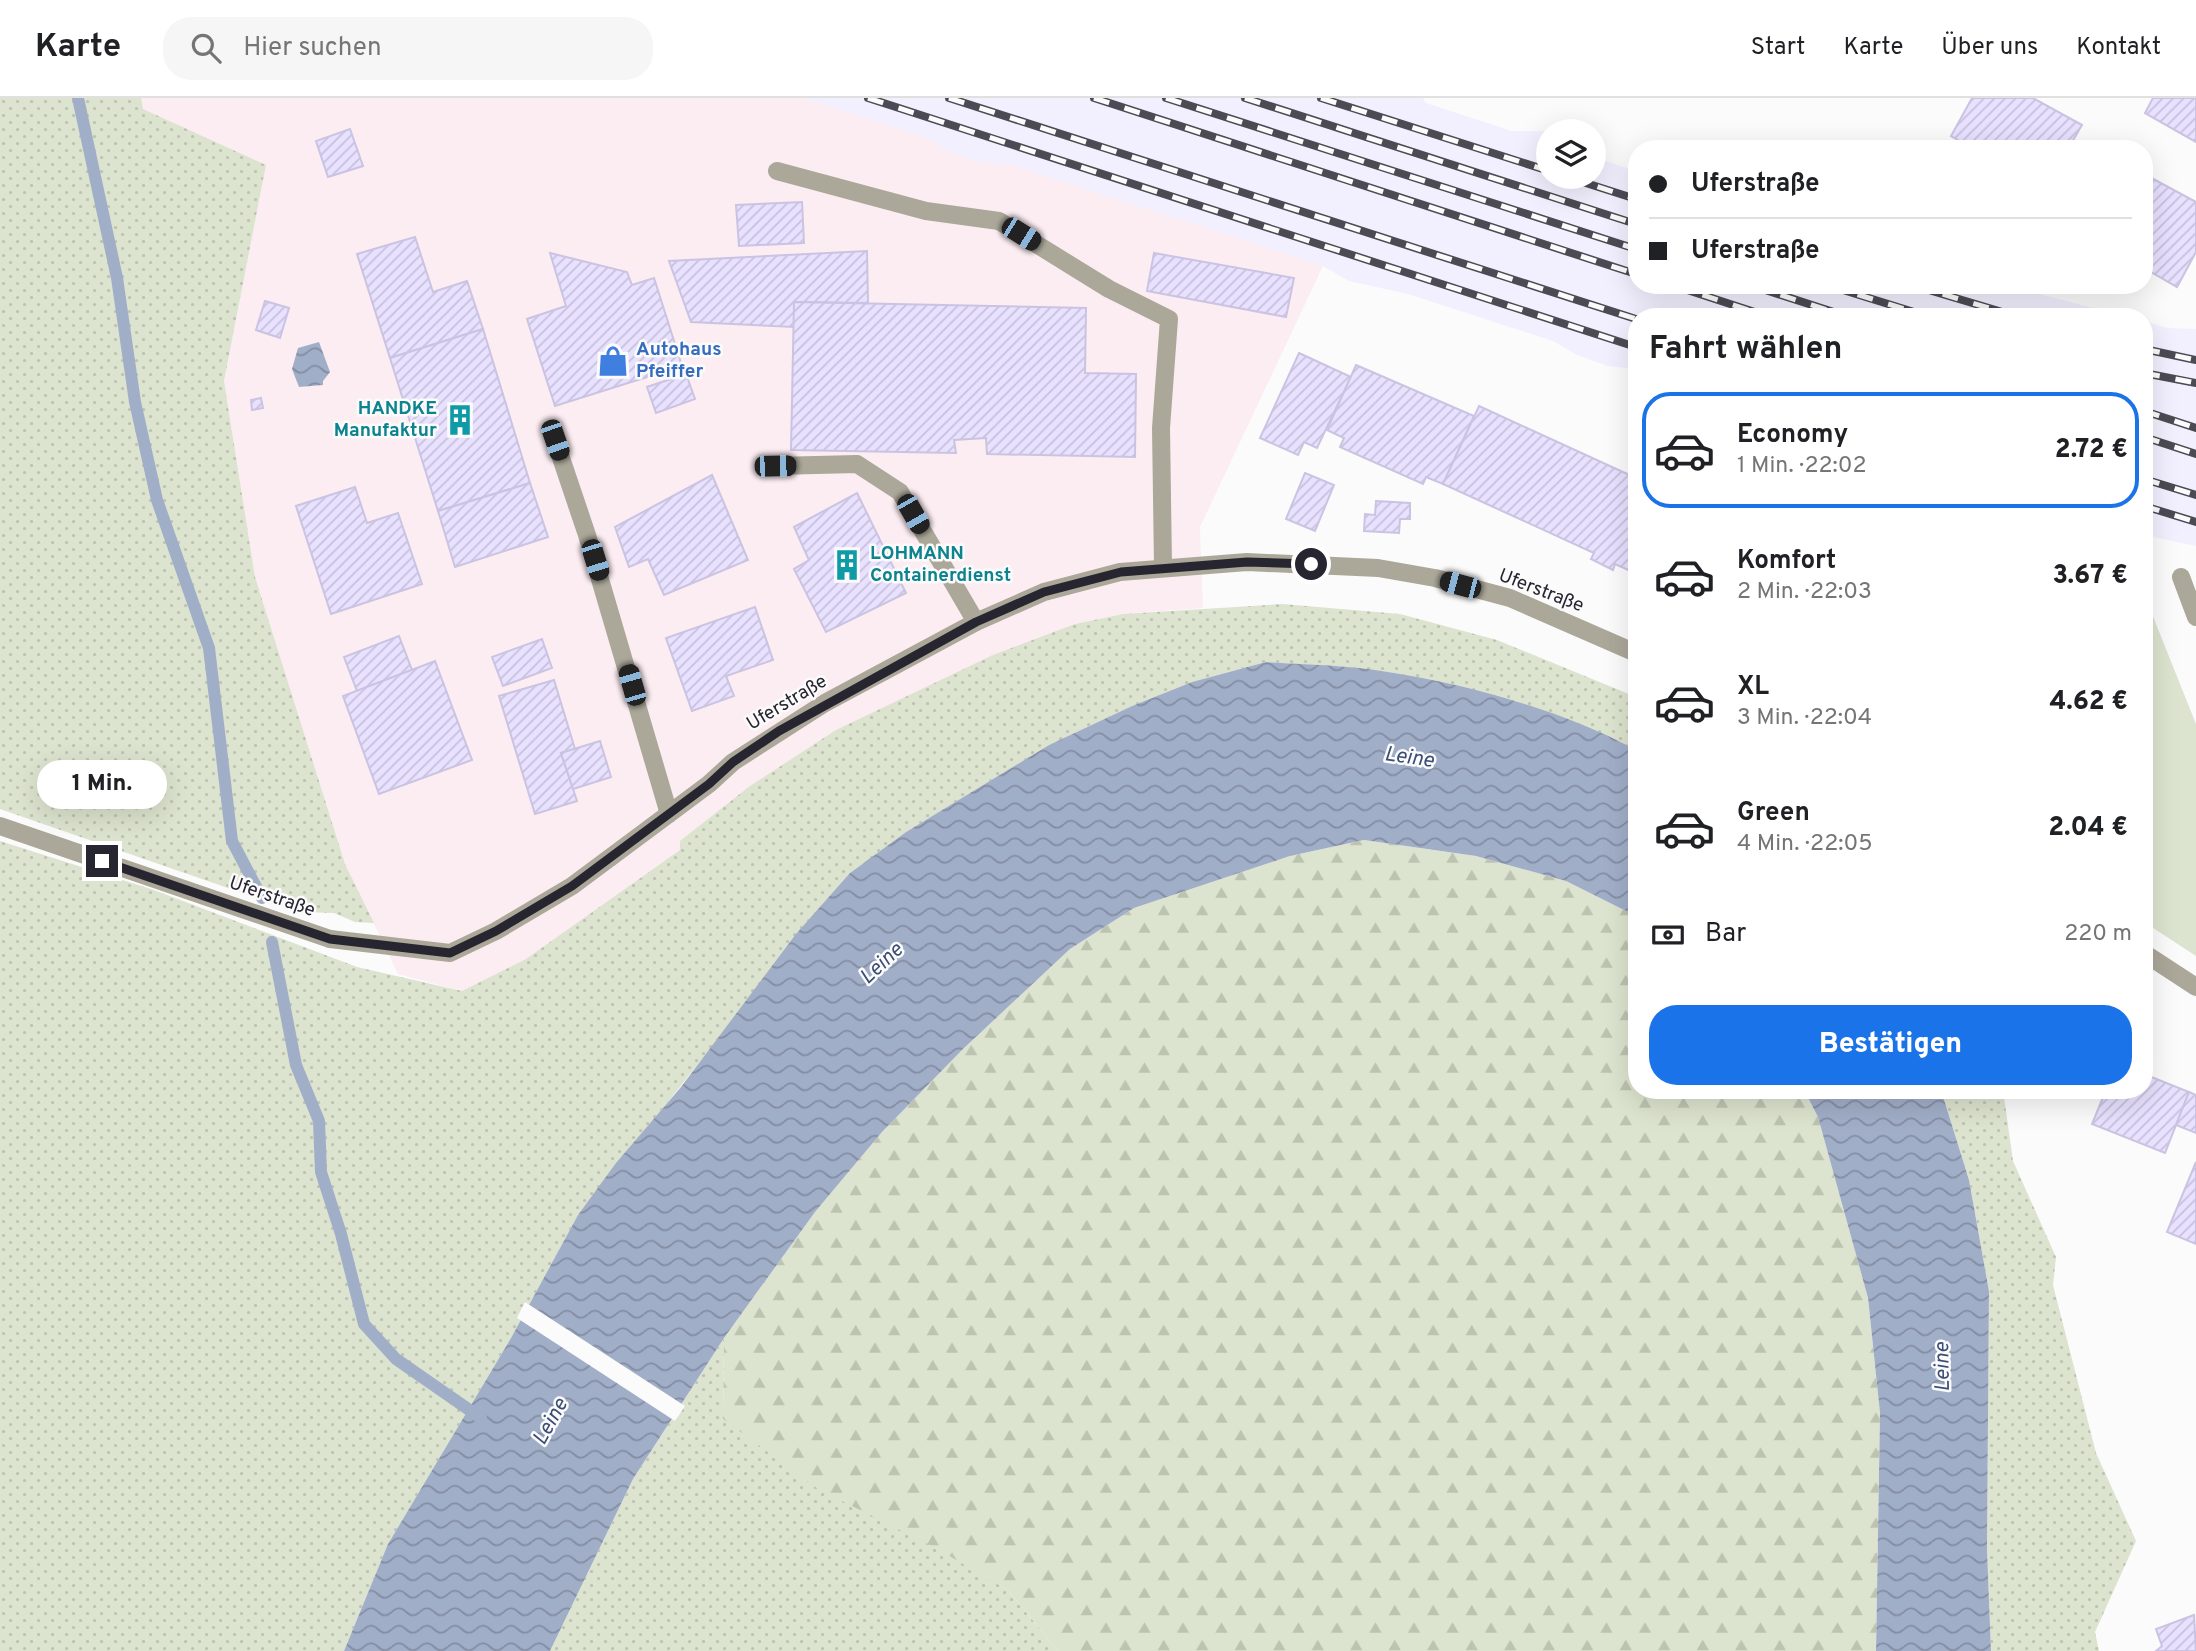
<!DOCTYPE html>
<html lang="de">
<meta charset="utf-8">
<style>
:root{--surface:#fff;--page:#f6f6f6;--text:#202124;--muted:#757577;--line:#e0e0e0;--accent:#1a73e8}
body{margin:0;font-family:Overpass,sans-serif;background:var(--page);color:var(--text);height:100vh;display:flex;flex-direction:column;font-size:26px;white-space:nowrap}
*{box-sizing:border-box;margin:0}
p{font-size:23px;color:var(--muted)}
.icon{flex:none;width:38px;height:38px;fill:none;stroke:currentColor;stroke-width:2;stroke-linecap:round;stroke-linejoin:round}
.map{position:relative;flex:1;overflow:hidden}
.sheet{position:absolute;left:1628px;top:210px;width:525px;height:791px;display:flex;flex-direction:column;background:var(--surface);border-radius:28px;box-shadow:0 7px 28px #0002}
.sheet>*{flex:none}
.banner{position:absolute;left:1628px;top:42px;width:525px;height:154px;border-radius:28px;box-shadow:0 7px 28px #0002;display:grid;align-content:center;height:154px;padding:0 21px;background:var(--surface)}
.tools{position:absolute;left:1536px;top:21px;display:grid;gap:14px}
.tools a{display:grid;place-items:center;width:70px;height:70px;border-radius:50%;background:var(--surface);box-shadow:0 7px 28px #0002;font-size:35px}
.end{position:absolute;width:32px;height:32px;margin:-16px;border:9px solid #272530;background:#fff;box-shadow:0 0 0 4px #fff}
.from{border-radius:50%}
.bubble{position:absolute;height:49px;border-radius:24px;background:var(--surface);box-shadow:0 7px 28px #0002;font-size:23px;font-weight:800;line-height:49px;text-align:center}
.car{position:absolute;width:21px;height:42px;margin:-21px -10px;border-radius:9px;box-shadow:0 0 5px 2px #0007;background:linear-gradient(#222 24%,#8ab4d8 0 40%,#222 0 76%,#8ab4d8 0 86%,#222 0)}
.banner b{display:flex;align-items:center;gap:24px;height:66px;font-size:26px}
.banner b+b{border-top:2px solid var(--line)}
.banner i{width:18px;height:18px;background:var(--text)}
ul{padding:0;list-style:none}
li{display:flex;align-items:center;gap:21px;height:116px;margin:0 14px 10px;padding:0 7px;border:4px solid transparent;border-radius:28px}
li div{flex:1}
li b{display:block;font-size:26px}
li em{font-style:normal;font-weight:800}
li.on{border-color:var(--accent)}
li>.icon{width:63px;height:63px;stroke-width:1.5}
h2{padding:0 21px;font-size:32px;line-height:84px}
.pay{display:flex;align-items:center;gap:18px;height:77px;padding:0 21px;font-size:26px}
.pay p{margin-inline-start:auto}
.button{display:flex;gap:14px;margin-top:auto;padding:14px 21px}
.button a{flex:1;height:80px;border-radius:28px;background:var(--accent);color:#fff;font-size:28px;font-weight:800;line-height:80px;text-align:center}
header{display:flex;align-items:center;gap:42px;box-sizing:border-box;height:98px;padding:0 35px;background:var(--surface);border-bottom:2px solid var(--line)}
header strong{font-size:33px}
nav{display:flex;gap:38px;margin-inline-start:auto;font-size:24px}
.search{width:490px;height:63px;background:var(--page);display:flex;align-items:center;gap:18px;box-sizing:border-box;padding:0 24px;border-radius:28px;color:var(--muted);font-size:26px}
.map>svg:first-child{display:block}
.commercial{fill:#fcedf2}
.built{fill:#f2effe}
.grass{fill:url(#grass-dots)}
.forest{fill:url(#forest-firs)}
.green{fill:#dce3ce}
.water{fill:url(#water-waves)}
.pier{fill:#fbfbfb}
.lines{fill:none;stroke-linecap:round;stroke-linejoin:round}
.stream{stroke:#a1aec8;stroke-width:12}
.building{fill:url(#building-hatch);stroke:#cac3e2;stroke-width:2}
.lane{stroke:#aba799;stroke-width:18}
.street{stroke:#aba799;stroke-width:18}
.rail-casing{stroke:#4c4a53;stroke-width:8}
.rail{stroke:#fbfbfb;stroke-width:5;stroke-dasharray:16;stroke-linecap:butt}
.route{stroke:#272530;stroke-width:9}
.labels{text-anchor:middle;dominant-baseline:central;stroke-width:5;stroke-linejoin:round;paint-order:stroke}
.shop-label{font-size:19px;font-weight:bold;fill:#366cbe;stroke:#fbfbfb;text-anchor:start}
.culture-label{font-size:19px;font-weight:bold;fill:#0d838f;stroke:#fbfbfb;text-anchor:end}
.street-label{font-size:19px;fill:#272530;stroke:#fbfbfb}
.water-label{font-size:21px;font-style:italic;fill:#3a4d75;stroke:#fbfbfb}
</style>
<header>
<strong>Karte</strong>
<div class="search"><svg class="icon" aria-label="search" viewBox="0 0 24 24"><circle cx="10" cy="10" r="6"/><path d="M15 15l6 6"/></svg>Hier suchen</div>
<nav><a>Start</a><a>Karte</a><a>Über uns</a><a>Kontakt</a></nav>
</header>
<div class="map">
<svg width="2196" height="1553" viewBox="0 0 2196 1553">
<defs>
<pattern id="grass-dots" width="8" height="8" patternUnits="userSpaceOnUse" patternTransform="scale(1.75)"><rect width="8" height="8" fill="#dce3ce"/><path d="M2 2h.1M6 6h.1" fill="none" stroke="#bdc3b1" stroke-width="1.8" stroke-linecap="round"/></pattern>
<pattern id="forest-firs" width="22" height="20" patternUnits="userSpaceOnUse" patternTransform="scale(1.75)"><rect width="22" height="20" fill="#dce3ce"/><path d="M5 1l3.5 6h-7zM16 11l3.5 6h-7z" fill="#bdc3b1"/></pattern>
<pattern id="water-waves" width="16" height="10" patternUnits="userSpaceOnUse" patternTransform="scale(1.75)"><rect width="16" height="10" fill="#a1aec8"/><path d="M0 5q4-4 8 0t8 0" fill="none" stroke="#838da3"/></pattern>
<pattern id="building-hatch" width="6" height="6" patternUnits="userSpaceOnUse" patternTransform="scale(1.75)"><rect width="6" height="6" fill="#e8e1ff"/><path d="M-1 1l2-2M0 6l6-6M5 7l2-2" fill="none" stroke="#c7c1db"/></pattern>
</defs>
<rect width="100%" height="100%" fill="#fbfbfb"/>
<path class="commercial" d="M141,0H802L926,39L949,54L980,64L1009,66L1323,168L1200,429L1203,510L1123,516L1075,526L681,743L680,752L566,835L526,861L462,893L398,876L345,766L255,479L224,283L266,67L142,11Z"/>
<g class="built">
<path d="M802,0H1423L1426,5L1512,33H1549V79H1594V59L1636,73V187H2005L2127,219H1636V271L1608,268L1577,257L1553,243L1408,196L1349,183L1323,168L1009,66L980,64L949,54L926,39Z"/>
<path d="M2144,223L2168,230L2196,231V448L2144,437Z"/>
</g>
<g class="grass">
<path d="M0,0H141L143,11L266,67L224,283L255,479L345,766L374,825L355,824L334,815L304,814L251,798L0,711Z"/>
<path d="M1283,506L1400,516L1497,542L1636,599V652L1611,639L1515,603L1388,574L1266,564L1192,584L1132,608L1049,647L906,734L850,775L578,1117L511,1240L388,1446L344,1553H0V743L154,792L357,869L462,893L526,861L680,752V743L750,688L836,632L993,557L1075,526L1123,516Z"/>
<path d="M1941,992H2003L2013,1063L2056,1159L2053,1187L2096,1355L2136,1443L2095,1534L2099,1553H1991L1987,1451L1989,1193L1969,1082Z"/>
<path d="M724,1240L723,1321L1008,1492L1058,1553H550L633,1381Z"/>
</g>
<path class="forest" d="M1364,742L1476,758L1566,783L1636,818V992H1804L1818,1019L1868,1200L1880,1315L1876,1553H1058L1008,1492L934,1449L818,1391L723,1321L724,1240L815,1114L882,1034L963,951L1070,851L1134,810L1290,758Z"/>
<path class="green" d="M2144,496L2196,626V858L2144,824Z"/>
<g class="water">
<path d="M319,244L330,274L323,283V287L299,289L292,271L298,250Z"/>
<path d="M1266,564C1306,567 1348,567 1388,574C1467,586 1567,614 1636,652V818L1566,783L1476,758L1364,742L1290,758L1134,810L1070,851L963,951L882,1034L815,1114L724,1240L633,1381L550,1553H344L388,1446L511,1240L578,1117L616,1065L681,989L796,836L850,775L906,734L1049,647L1132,608L1192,584Z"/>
<path d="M1804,992H1941L1969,1082L1989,1193L1987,1451L1991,1553H1876L1880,1315L1868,1200L1818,1019Z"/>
</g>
<path class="pier" d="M525,1204L685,1308L675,1323L517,1220Z"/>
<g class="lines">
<g class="stream">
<path d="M78,0L117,180L135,304L157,402L209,550L232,743L262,800"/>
<path d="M272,844L296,967L319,1023L321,1074L341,1136L364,1226L396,1261L481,1320"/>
</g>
</g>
<g class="building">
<path d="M1972,0H2033L2082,27L2068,51H1974L1951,38Z"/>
<path d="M2153,0H2196V44L2145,15Z"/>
<path d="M350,31L363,68L328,79L316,43Z"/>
<path d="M2144,76L2196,104V154L2177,189L2144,170Z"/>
<path d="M802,104L804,145L739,148L736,107Z"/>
<path d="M415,139L433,194L467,183L483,231L390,260L357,156Z"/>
<path d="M867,153L868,205L794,204V229L691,224L669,163Z"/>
<path d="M550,155L627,174L632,187L654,180L682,268L555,308L527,221L566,208Z"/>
<path d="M1154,155L1294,180L1286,219L1147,193Z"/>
<path d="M265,203L289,210L280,240L256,232Z"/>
<path d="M794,204L1086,210L1085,275L1136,276L1135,359L987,356L986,340L954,342L956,355L791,352Z"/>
<path d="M483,231L530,385L438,413L390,260Z"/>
<path d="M1299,255L1351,279L1317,350L1304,344L1298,357L1260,340Z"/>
<path d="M1356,267L1474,318L1443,386L1426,379L1423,386L1340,349L1344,340L1327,332Z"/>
<path d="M686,276L695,301L656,315L647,289Z"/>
<path d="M261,300L263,310L252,312L251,302Z"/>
<path d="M1479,308L1636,380V485L1629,482L1633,474L1615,466L1613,472L1591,461L1594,455L1443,386Z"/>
<path d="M1305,375L1334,387L1315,433L1286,421Z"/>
<path d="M712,377L748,462L664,497L648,461L629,469L615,429Z"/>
<path d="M530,385L548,439L455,469L438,413Z"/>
<path d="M355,389L367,425L398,415L422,486L331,516L296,408Z"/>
<path d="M857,395L906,495L826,534L794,471L809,462L794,429Z"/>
<path d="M1376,403L1410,405V421H1400L1399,435L1364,433L1365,416L1375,417Z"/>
<path d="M755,509L773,562L726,578L734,598L692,613L666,540Z"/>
<path d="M399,538L412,572L357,593L344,559Z"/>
<path d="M542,541L552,570L503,588L492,559Z"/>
<path d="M435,563L472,662L379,696L343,598Z"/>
<path d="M554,582L575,651L561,655L577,703L535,716L499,598Z"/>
<path d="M600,643L611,679L573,691L561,655Z"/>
<path d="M2144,976L2189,994L2165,1055L2092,1026L2106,992H2144Z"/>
<path d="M2189,994L2196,997V1035L2176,1027Z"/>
<path d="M2196,1064V1146L2167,1134Z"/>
<path d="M2194,1517L2196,1553H2156L2162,1548L2156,1531Z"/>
</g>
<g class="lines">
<g class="lane">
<path d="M777,73L926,113L999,123L1109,191L1169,221L1161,330L1163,468"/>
<path d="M555,342L587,437L669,716"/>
<path d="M775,368L857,366L900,394L976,524"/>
<path d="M0,728L330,841"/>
</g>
<g class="street">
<path d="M2181,479L2196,519"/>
<path d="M330,841L450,855L496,833L572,788L709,686L733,664L825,605L976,524L1044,494L1120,474L1247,464L1378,470L1435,480L1510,500L1636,555"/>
<path d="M2144,855L2196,889"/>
</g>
<defs>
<g id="rail">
<path d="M868,0L1636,249"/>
<path d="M949,0L1636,221"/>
<path d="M1094,0L1636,176"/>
<path d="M1166,0L1636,151"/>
<path d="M1245,0L1636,126"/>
<path d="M1321,0L1549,73"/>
<path d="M1567,79L1636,101"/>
<path d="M1672,187L1770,219"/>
<path d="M1750,187L1849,219"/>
<path d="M1827,187L1930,219"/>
<path d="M1912,187L2019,219"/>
<path d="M2144,251L2196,262"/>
<path d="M2144,275L2196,285"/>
<path d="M2144,313L2196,330"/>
<path d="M2144,339L2196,356"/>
<path d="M2144,381L2196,397"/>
<path d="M2144,408L2196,424"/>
</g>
</defs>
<use href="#rail" class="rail-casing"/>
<use href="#rail" class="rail"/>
</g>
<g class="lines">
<path class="route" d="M102,763L330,841L450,855L496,833L572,788L709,686L733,664L779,633L976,524L1044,494L1121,474L1247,464L1311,466"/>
</g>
<defs>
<symbol id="shop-bare" viewBox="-9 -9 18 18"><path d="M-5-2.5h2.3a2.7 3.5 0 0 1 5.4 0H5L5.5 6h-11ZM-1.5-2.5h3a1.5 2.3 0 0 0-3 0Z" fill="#3f7fe0" stroke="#fbfbfb" stroke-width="2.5" paint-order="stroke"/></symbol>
<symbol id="building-bare" viewBox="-9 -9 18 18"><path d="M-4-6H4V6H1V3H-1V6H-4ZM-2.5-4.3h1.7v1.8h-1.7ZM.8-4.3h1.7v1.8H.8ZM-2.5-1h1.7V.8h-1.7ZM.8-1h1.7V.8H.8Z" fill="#0f9aa8" stroke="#fbfbfb" stroke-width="2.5" paint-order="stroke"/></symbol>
</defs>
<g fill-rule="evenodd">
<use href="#shop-bare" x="591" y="241" width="44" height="44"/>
<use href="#building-bare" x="438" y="300" width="44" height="44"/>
<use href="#building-bare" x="825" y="445" width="44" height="44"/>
</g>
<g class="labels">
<g class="shop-label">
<text x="636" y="252">Autohaus<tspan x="636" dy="22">Pfeiffer</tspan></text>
</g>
<g class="culture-label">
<text x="437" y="311">HANDKE<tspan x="437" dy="22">Manufaktur</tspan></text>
<text x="870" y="456" text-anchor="start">LOHMANN<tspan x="870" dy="22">Containerdienst</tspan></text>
</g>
<g class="street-label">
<text transform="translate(1541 493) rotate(21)">Uferstraße</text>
<text transform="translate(787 605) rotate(-31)">Uferstraße</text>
<text transform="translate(272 799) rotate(19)">Uferstraße</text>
</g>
<g class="water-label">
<text transform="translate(1409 660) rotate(8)">Leine</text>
<text transform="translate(882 866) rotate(-43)">Leine</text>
<text transform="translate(1943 1269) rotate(-91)">Leine</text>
<text transform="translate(551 1324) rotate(-61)">Leine</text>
</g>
</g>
</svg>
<div class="tools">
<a><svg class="icon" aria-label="layers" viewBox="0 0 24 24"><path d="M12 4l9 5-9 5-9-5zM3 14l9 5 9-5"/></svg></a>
</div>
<i class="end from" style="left:1311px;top:466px"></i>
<i class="end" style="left:102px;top:763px"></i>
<div class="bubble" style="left:37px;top:662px;width:130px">1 Min.</div>
<i class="car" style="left:1021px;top:136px;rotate:122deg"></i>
<i class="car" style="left:555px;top:342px;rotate:161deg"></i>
<i class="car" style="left:775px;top:368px;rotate:89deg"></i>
<i class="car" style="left:913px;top:416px;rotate:150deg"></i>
<i class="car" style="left:595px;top:462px;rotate:163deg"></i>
<i class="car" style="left:1460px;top:487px;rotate:285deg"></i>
<i class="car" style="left:632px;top:587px;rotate:344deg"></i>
<div class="banner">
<b><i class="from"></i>Uferstraße</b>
<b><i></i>Uferstraße</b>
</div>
<section class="sheet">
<h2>Fahrt wählen</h2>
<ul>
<li class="on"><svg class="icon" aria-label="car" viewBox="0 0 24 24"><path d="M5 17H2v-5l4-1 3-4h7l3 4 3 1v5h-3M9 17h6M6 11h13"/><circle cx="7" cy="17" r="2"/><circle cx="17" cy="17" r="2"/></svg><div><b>Economy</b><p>1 Min. · 22:02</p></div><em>2.72 €</em></li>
<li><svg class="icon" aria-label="car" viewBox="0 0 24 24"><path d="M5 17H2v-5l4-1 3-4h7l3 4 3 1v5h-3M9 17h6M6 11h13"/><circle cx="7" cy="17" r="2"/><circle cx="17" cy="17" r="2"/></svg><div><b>Komfort</b><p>2 Min. · 22:03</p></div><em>3.67 €</em></li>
<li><svg class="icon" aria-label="car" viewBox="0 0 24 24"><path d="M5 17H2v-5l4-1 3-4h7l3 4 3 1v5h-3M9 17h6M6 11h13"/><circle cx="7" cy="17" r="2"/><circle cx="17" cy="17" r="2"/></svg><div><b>XL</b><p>3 Min. · 22:04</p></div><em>4.62 €</em></li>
<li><svg class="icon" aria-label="car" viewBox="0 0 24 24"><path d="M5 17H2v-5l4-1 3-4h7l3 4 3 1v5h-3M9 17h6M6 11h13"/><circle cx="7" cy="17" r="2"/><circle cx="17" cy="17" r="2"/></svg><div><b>Green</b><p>4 Min. · 22:05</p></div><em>2.04 €</em></li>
</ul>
<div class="pay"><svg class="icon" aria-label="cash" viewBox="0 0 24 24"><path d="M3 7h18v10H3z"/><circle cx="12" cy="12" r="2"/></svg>Bar<p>220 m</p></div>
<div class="button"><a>Bestätigen</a></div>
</section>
</div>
